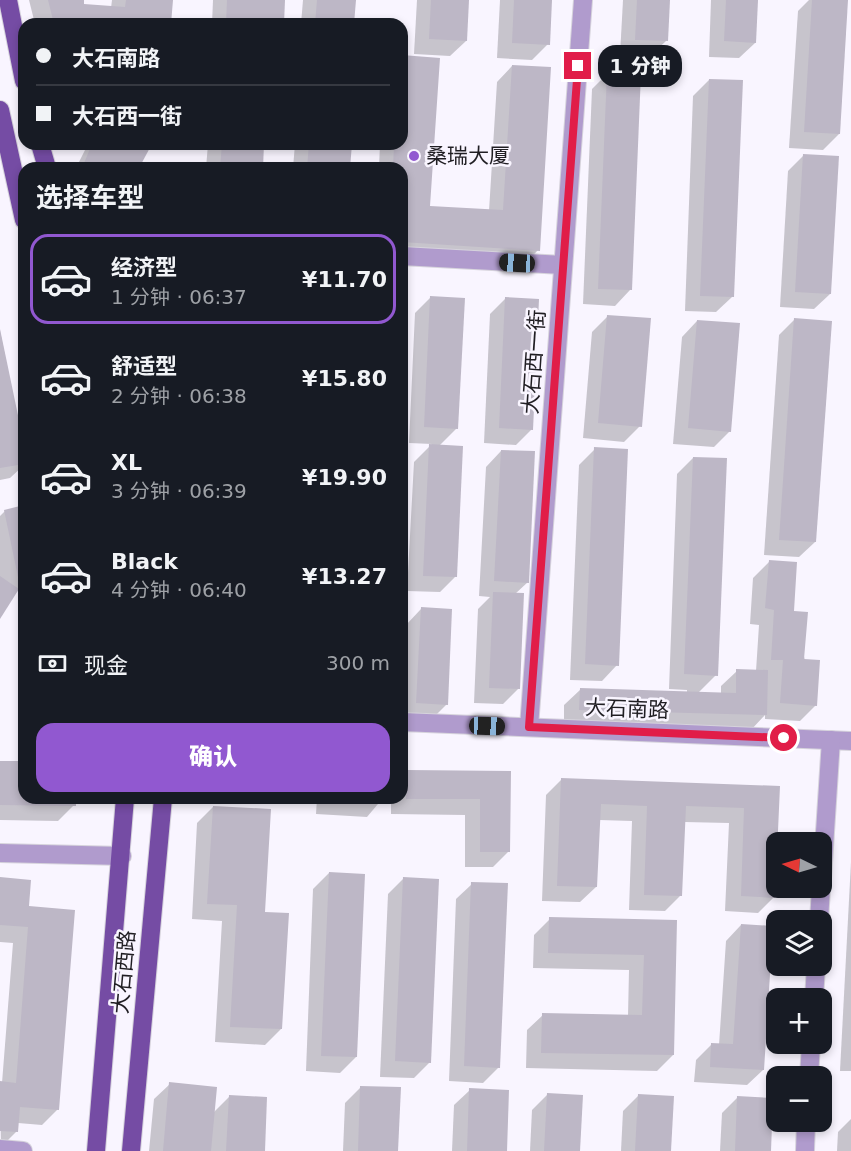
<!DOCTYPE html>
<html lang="zh">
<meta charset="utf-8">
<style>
:root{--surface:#171b24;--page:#242831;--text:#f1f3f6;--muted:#9ea1a6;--line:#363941;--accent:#9158d0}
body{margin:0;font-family:"DejaVu Sans","Noto Sans SC",sans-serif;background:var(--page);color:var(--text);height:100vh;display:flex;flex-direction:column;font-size:22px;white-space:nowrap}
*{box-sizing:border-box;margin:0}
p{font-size:20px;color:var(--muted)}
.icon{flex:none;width:33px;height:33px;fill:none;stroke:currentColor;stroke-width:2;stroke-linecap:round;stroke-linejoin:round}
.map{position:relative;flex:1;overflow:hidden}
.side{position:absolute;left:18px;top:162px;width:390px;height:642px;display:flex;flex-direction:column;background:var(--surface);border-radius:18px;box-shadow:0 3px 9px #0003}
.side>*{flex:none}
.top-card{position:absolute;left:18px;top:18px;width:390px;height:132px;border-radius:18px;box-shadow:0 3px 9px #0003;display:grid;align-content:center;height:132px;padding:0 18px;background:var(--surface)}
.needle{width:39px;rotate:275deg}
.buttons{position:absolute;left:766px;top:832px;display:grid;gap:12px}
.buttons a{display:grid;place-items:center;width:66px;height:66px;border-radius:12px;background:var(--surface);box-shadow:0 3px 9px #0003;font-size:30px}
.end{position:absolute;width:27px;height:27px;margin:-14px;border:8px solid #e11d48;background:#fff;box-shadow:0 0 0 3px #fff}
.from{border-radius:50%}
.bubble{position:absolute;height:42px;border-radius:18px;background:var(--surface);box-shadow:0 3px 9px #0003;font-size:20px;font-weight:800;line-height:42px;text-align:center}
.car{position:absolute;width:18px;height:36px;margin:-18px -9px;border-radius:8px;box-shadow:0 0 4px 2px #0007;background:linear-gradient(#222 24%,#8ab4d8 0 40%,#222 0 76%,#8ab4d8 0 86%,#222 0)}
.top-card b{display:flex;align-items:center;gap:21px;height:57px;font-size:22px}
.top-card b+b{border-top:2px solid var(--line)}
.top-card i{width:15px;height:15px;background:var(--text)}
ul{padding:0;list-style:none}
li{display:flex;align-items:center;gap:18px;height:90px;margin:0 12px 9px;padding:0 6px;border:3px solid transparent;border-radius:18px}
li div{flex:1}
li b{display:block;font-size:22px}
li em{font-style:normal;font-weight:800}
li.selected{border-color:var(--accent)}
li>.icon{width:54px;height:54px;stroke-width:1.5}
h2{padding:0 18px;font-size:27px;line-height:72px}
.pay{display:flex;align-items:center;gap:15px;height:66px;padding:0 18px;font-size:22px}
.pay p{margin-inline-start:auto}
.primary-button{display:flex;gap:12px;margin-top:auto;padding:12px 18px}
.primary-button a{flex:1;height:69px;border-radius:18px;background:var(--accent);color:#fff;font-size:24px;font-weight:800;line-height:69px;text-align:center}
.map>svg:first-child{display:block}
.shadow{fill:#0003}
.building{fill:#bdb7c6}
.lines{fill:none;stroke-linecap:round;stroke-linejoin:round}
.street-casing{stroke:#d6d3dc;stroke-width:20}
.primary-casing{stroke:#d6d3dc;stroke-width:20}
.street{stroke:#b09bcd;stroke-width:18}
.primary{stroke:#754ca4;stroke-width:18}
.route{stroke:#e11d48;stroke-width:8}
.poi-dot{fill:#9158d0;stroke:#f9f5ff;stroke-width:2}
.labels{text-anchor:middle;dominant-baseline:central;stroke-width:5;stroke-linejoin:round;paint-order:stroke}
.poi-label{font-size:21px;fill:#201e23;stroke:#f9f5ff;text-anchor:start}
.street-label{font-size:21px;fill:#201e23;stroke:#f9f5ff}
</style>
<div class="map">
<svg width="851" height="1151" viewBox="0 0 851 1151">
<rect width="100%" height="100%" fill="#f9f5ff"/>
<g class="shadow">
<path d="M29,0H83L82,5L111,8L112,0H171L170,24H35Z"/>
<path d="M213,0H284L283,24H212Z"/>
<path d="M303,0H355L353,24H301Z"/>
<path d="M417,0H468L466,41L450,56L414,54Z"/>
<path d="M500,0H550L548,44L532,60L497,58Z"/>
<path d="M623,0H668L666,41L650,56L620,55Z"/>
<path d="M711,0H757L755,43L739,58L709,57Z"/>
<path d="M809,0H847L839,134L823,150L789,148L798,11Z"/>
<path d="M402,57L429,207L489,211L497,82L512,66L538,250L523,266L402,258V168H379L380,144H402Z"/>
<path d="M608,73L630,290L615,306L583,304L592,89Z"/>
<path d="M709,80L732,297L716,312L685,311L693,96Z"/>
<path d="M88,144H151L137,168H76Z"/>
<path d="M208,144H263L261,168H206Z"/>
<path d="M295,144H350L349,168H293Z"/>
<path d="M804,155L830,294L814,309L780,307L788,171Z"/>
<path d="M431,297L457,428L439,446L455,577L440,592L407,591L414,462L432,444L409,443L415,313Z"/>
<path d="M506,298L532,429L516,445L484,443L490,314Z"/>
<path d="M608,316L640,426L624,442L583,438L592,332Z"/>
<path d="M795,319L815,542L799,557L764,555L779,335Z"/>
<path d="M697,321L730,431L714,447L673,444L682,337Z"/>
<path d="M0,331L24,452V465L10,478L0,480Z"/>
<path d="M595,449L617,665L602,681L570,680L579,465Z"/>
<path d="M501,451L528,582L515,594L519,688L503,704L474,703L478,609L490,597L479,596L486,467Z"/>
<path d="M693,458L716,675L698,693L721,694V686L737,671H756L759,625L750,624L753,578L769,562L793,612L816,705L800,721L765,719V715L750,731L564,725V705L580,690L687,693V690L669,689L677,474Z"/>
<path d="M24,507V587L18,589L0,616V516L5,511Z"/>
<path d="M421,609L447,704L431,720L402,719L406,625Z"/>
<path d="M24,683V798H74V805L58,821L0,820V762L18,763L19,688Z"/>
<path d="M407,771L510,773L509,851L493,867H465V815L391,814V798H402V776Z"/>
<path d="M562,779L778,788L774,897L758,913L725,911L729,823L684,822L681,895L665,911L629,910L632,821L599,820L596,887L580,902L542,901L546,795Z"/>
<path d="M317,798H383L367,817L316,814Z"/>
<path d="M213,807L264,913L281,1029L265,1045L215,1042L222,921L192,919L197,823Z"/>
<path d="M851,862V1071H840Z"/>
<path d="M329,873L356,1057L340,1073L306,1071L313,889Z"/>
<path d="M0,879L28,908L58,1109L42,1125L18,1123L17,1131L1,1147L0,1083H2L13,943L0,942Z"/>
<path d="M403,879L430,1062L414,1078L380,1077L388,894Z"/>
<path d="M472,884L499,1067L483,1083L449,1081L456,899Z"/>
<path d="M550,919L675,922L673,1055L657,1071L526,1068L527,1030L543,1015L628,1016L629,970L533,968L534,935Z"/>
<path d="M741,925L763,1070L747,1085L694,1082L696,1060L712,1044L719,1045L726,941Z"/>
<path d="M170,1084L213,1113L229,1097L263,1151H149L154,1099Z"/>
<path d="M361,1087L397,1151H343L345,1103Z"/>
<path d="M470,1090L505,1151H452L454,1105Z"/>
<path d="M548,1094L578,1151H530L532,1110Z"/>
<path d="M639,1095L670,1151H621L623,1111Z"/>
<path d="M738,1097L769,1151H720L722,1113Z"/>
<path d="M851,1119V1151H837L838,1132Z"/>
</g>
<g class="building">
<path d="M48,0H84V4L125,7L126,0H173L171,24H54Z"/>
<path d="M227,0H285L284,24H226Z"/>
<path d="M317,0H356L354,24H315Z"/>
<path d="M431,0H469L467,41L429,39Z"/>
<path d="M514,0H552L550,45L512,43Z"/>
<path d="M637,0H670L668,41L635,40Z"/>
<path d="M726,0H758L756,43L724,41Z"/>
<path d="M812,0H848L840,134L804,132Z"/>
<path d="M402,55L440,58L430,206L503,210L512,65L551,67L540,251L402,242V168H393L394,144H402Z"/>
<path d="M607,72L641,73L632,290L598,289Z"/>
<path d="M709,79L743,80L734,297L700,296Z"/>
<path d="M92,144H152L139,168H82Z"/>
<path d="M222,144H264L263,168H220Z"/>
<path d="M309,144H352L350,168H307Z"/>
<path d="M803,154L839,156L831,294L795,292Z"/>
<path d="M430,296L465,298L458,429L424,427Z"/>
<path d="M505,297L539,299L533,430L499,428Z"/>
<path d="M607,315L651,318L642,427L598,423Z"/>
<path d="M794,318L832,321L816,542L779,540Z"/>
<path d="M697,320L740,323L731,432L688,428Z"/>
<path d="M0,329L24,444V464L0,468Z"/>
<path d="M429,444L463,446L457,577L423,576Z"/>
<path d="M594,447L628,449L619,666L585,664Z"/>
<path d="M501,450L535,451L529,583L494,581Z"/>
<path d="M693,457L727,458L718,676L684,674Z"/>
<path d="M24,505V576L18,577L4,510Z"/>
<path d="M769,560L797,562L794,611L808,612L804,659L820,660L817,706L780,703L783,660H771L774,610L765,608Z"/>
<path d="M0,576L19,589L0,619Z"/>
<path d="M493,592L524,593L520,689L489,688Z"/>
<path d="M421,607L452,609L448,705L416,703Z"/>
<path d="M736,669L768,670L767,715L579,710L580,688L736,693Z"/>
<path d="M0,761H24V798H76V806L0,805Z"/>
<path d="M407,770L511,771L510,852H480V799H406Z"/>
<path d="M561,778L780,786L775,898L741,896L744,808L686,806L682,896L644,895L647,806L601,804L597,887L557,886Z"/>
<path d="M346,798H384V802Z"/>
<path d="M213,806L271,809L265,912L289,913L282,1029L230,1027L237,905L207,904Z"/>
<path d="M329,872L365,874L357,1057L321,1056Z"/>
<path d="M0,877L31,880L29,906L75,910L59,1110L20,1107L18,1132L0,1131V1081L16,1083L28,927L0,925Z"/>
<path d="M403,877L439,879L431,1063L395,1061Z"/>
<path d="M471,882L508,883L500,1068L464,1066Z"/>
<path d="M549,917L677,920L674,1055L541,1053L542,1013L642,1015L644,955L548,953Z"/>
<path d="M741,924L773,926L764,1070L710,1067L711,1043L733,1044Z"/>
<path d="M169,1082L217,1087L211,1151H163Z"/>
<path d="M360,1086L401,1087L398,1151H358Z"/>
<path d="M469,1088L509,1090L507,1151H467Z"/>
<path d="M547,1093L583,1095L580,1151H544Z"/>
<path d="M638,1094L674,1096L671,1151H635Z"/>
<path d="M229,1095L267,1097L265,1151H226Z"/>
<path d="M737,1096L773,1098L771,1151H735Z"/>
</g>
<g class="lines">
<defs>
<g id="street">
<path d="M402,256L563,265"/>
<path d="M402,722L851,741"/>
<path d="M529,727L583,0"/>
<path d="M0,853L122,856"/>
<path d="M822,878L831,740"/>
<path d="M819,921L821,888"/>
<path d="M814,999L816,966"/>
<path d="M809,1077L811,1044"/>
<path d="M0,1149L23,1151"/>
<path d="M805,1151L806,1122"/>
</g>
<g id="primary">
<path d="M8,0L24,81"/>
<path d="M0,110L24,220"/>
<path d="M40,144L47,168"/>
<path d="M96,1151L125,798"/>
<path d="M131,1151L163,798"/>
</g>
</defs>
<use href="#street" class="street-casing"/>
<use href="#primary" class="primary-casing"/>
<use href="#street" class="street"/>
<use href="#primary" class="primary"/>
</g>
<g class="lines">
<path class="route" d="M578,66L529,727L784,738"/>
</g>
<circle class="poi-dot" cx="414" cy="156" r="6"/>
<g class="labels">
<g class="poi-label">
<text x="426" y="156">桑瑞大厦</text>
</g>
<g class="street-label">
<text transform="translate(534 362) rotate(-86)">大石西一街</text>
<text transform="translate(627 709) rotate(2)">大石南路</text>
<text transform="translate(124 972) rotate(-85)">大石西路</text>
</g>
</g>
</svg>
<div class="buttons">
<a><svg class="needle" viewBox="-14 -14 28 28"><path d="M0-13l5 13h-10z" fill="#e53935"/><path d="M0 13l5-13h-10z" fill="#9ea1a6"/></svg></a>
<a><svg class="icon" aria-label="layers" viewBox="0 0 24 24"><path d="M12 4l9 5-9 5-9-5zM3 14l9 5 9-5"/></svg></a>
<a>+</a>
<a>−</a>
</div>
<i class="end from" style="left:784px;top:738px"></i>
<i class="end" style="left:578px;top:66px"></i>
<div class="bubble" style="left:598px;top:45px;width:84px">1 分钟</div>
<i class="car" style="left:517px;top:263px;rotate:273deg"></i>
<i class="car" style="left:487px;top:726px;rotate:92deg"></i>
<div class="top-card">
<b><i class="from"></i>大石南路</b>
<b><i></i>大石西一街</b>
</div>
<section class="side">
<h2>选择车型</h2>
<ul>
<li class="selected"><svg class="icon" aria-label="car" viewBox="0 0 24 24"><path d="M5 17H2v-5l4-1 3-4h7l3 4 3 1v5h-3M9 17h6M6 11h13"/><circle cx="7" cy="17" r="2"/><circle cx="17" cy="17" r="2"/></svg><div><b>经济型</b><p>1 分钟 · 06:37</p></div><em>¥11.70</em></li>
<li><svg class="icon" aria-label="car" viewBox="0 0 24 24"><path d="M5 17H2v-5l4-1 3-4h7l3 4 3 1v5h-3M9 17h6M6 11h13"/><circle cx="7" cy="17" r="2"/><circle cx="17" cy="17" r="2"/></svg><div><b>舒适型</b><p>2 分钟 · 06:38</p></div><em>¥15.80</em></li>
<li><svg class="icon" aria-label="car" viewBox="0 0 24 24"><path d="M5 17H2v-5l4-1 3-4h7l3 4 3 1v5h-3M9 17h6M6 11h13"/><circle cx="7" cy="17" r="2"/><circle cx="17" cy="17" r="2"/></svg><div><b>XL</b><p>3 分钟 · 06:39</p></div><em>¥19.90</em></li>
<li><svg class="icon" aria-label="car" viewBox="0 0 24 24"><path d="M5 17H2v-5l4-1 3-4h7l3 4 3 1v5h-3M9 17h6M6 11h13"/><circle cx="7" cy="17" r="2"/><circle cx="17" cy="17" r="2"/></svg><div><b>Black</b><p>4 分钟 · 06:40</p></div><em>¥13.27</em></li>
</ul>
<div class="pay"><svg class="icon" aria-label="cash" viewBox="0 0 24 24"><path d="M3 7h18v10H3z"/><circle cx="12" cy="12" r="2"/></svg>现金<p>300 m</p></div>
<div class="primary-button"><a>确认</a></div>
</section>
</div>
